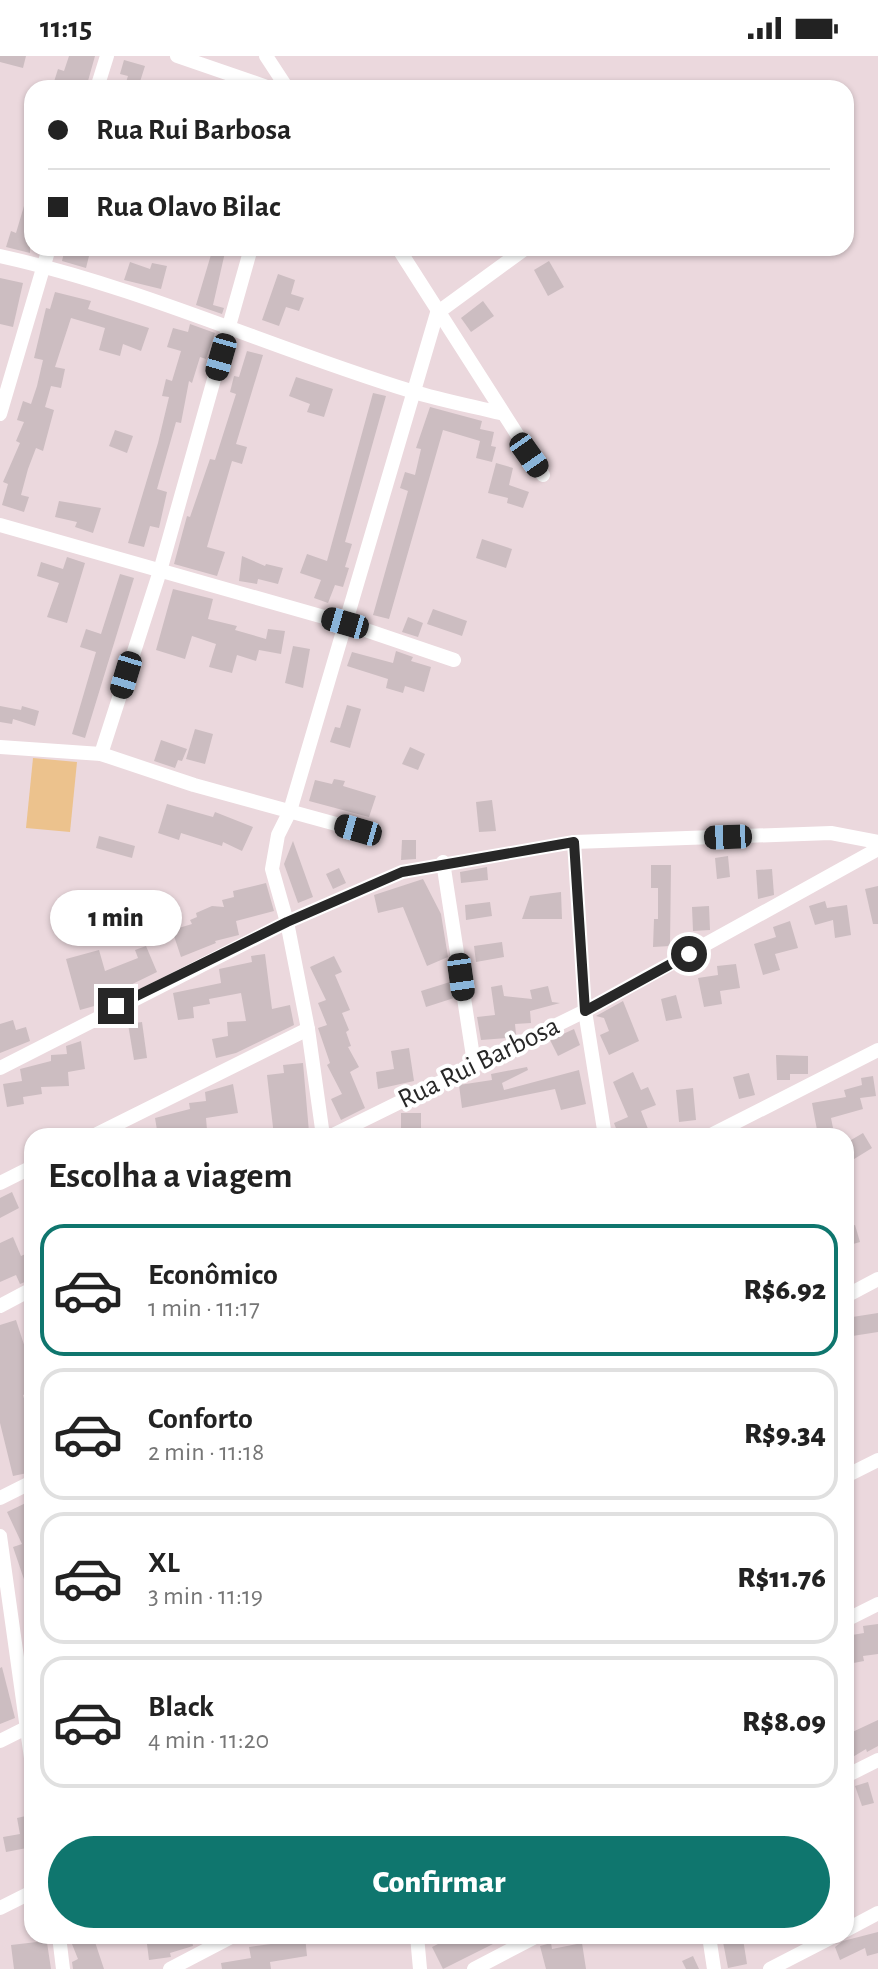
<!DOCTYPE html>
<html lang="pt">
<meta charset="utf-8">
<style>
:root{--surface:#fff;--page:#f6f6f6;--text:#222;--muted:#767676;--line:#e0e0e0;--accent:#0f766e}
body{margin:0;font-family:"Alegreya Sans",sans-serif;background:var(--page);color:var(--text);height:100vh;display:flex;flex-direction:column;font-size:30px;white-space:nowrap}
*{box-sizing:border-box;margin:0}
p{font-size:26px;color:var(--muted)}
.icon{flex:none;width:44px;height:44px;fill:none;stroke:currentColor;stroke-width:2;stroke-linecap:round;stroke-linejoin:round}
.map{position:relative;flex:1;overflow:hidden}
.panel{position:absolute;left:24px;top:1072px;width:830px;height:816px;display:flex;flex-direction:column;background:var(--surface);border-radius:24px;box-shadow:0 2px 6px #0004}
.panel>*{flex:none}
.banner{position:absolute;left:24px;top:24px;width:830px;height:176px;border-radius:24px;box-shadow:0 2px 6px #0004;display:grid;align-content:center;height:176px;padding:0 24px;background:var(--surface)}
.end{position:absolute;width:36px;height:36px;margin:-18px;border:10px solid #272727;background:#fff;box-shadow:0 0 0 4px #fff}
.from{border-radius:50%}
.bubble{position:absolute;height:56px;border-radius:28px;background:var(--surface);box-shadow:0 2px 6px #0004;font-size:26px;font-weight:800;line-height:56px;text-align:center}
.car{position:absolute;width:24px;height:48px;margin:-24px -12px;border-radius:10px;box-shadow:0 0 6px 2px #0007;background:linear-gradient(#222 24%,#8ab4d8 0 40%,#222 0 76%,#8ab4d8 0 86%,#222 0)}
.banner b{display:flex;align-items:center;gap:28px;height:76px;font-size:30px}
.banner b+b{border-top:2px solid var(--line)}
.banner i{width:20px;height:20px;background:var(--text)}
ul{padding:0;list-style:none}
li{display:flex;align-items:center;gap:24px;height:132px;margin:0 16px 12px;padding:0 8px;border:4px solid var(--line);border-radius:24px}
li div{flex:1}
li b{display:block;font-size:30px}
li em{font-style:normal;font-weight:800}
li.current{border-color:var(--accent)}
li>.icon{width:72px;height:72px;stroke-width:1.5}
h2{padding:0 24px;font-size:36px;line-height:96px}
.primary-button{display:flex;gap:16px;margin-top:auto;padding:16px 24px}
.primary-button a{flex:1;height:92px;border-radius:48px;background:var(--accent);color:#fff;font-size:32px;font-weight:800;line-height:92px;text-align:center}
.status{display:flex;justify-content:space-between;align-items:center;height:56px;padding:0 40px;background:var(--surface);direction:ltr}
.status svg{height:22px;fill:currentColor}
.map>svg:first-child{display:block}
.pitch{fill:#ecc28d}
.building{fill:#ccbdc1}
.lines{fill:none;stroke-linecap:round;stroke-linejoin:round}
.street{stroke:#fff;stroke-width:14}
.route{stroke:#272727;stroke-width:10}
.labels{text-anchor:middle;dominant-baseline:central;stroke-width:8;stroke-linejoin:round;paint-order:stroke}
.street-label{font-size:28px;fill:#272727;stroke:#fff}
</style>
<div class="status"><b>11:15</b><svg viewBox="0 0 49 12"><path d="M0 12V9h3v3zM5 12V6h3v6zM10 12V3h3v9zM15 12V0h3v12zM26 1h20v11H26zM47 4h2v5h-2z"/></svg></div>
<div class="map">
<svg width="878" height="1913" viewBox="0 0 878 1913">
<rect width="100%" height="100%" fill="#ebd8dd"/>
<path class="pitch" d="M33,702L77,706L70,776L26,772Z"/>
<g class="building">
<path d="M0,0H26L23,12L0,6Z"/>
<path d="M69,0H95L86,32L53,29L58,13L64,15Z"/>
<path d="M124,4L145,10L138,32H124L128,20L120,18Z"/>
<path d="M29,133H32L30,197L6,191L11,175L16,177Z"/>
<path d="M65,192H91L86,212L62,205Z"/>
<path d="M213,192H226L213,249L224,252L222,258L196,249Z"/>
<path d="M549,205L564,231L548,240L534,214Z"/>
<path d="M130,206L150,213L152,207L167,210L161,233L124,224Z"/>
<path d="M278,218L295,224L291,238L304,242L299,255L286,251L279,270L262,264Z"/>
<path d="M0,222L23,227L13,271L0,268Z"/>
<path d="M55,236L91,245L88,253L149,272L141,295L123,288L120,300L99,294L105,272L71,262L55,311L65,313L61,332L51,330L45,351L54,354L43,395L36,392L28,413L21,439L29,441L24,456L2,449L8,428L3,426L20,387L16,385L24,366L17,364L23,345L31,348L37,330L43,304L34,302L46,252L50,253Z"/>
<path d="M483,245L494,260L471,276L461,262Z"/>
<path d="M190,268L215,277L206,303L200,301L192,327L189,325L181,367L176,366L157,433L167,436L159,472L150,470L144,491L128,487L158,387L169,341L162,340L166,323L172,325L181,295L167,291L173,272L188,276Z"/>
<path d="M247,295L263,299L236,388L247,391L242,408L232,405L207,491L225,496L217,520L174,508L187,460L190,461L210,403L215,404L236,338L230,336L234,320L239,321Z"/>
<path d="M296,321L333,333L324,361L307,356L310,348L289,340Z"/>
<path d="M373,337L386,340L345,486L352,488L345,511L349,512L343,531L335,529L328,547L314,542L321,524L300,517L307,498L327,505Z"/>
<path d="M430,351L482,365L480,373L494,376L491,390L496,391L492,406L476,402L480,385L443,374L389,563L373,559L408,435L400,432L405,416L415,419L421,393L416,392Z"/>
<path d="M115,374L133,380L127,397L109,390Z"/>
<path d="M496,407L513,412L509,429L529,436L523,452L507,447L508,442L488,437Z"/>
<path d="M59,445L101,452L93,477L75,471L77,466L55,461Z"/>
<path d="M482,483L512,493L506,512L476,502Z"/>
<path d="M242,500L265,510L266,508L283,512L278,528L258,523L257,528L239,525Z"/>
<path d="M67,501L85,507L67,567L47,561L59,527L37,520L41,506L63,513Z"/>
<path d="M120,518L134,522L85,682L72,678L96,596L80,591L86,573L101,578Z"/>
<path d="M173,533L213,543L208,563L237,570L235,574L266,583L268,573L285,575L281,598L259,594L256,605L237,599L232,617L209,611L216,588L192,580L185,603L156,594Z"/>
<path d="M433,553L467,565L462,580L427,568Z"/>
<path d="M408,561L423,567L418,581L402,576Z"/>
<path d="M293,590L310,593L303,632L285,627Z"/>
<path d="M396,595L413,601L411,605L431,611L424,636L405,630L403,637L386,632L388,623L347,610L352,596L393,607Z"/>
<path d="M347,649L361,653L350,692L330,686L335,671L340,672Z"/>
<path d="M0,650L21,654L22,650L39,655L35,670L13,663L12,668L0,666Z"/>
<path d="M195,673L213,678L205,708L186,703Z"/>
<path d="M161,684L187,693L182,705L178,704L175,712L154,705Z"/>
<path d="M410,691L425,698L418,714L402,708Z"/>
<path d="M334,723L345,725L343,730L376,740L369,761L309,745L315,724L332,728Z"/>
<path d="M492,744L496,775L479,776L476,746Z"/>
<path d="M167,748L213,761L215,756L253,771L242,795L223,786L222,790L181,777L179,784L158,777Z"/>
<path d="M99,780L135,790L132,802L96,792Z"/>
<path d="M402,784H416V803L401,804Z"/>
<path d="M293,785L313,841L298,847L284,808Z"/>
<path d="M728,800L730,821L717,823L715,802Z"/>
<path d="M651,809H671L670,890L653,891L654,863H658V832H651Z"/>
<path d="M487,811L488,824L461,827L460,816Z"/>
<path d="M339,812L346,827L333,833L326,818Z"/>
<path d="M772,813L774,839L758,843L756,814Z"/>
<path d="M423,823L441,858L448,901L427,910L403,851L378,857L374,839Z"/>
<path d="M266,827L274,855L236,865L239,879L215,885L216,887L181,901L172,874L192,868L190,864L197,861L196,857L212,850L224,851L222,844L234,841L233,835Z"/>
<path d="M878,830V868H873L865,833Z"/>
<path d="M561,836L562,863H522L530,840Z"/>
<path d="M825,845L827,852L847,849L851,879L835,882L833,864L815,869L809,850Z"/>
<path d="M490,846L492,860L466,864L465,849Z"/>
<path d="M709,850L710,874L693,875L692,851Z"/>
<path d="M790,865L798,892L775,898L780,914L763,919L754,888L776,881L773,871Z"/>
<path d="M502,886L504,901L476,906L474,890Z"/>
<path d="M146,890L157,916L112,938L113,943L105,947L80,954L66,903L99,894L105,915L138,902L135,894Z"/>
<path d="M265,898L272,953L290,949L294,969L236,997L216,1002L212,983L228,980L227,966L246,965L241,937L209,943L210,948L193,951L194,962L178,964L173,937L221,927L219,913L252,906L251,900Z"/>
<path d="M334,900L342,916L335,919L350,954L342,957L349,974L346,976L351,990L348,991L359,1011L350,1016L365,1052L341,1064L331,1043L342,1038L327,1009L330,1007L318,972L327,969L318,947L326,944L310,911Z"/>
<path d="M736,908L740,932L720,935L722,948L704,951L698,922L718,919L717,910Z"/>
<path d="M450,926L454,942L426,951L421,935Z"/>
<path d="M502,929L504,940L532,943L530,934L548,930L552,946L560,947L530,955L531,967L515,968L516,978L507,982L481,984L477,961L495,959L491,931Z"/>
<path d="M676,939L682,962L666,965L661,943Z"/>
<path d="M623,945L639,985L609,999L600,979L609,975L604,962L596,960Z"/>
<path d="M13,964L16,974L26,971L30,985L0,997V968Z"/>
<path d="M142,966L147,1002L134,1004L128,968Z"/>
<path d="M574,973L580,989L558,1000L550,984Z"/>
<path d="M81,985L85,1013L68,1016L69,1030L41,1031L42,1038L23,1041L24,1048L7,1051L3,1028L22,1025L20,1013L51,1005V999L67,998L66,990Z"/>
<path d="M409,992L414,1025L378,1033L376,1016L394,1013L391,995Z"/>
<path d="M776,999L808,1000V1018H790V1024H777Z"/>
<path d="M303,1007L309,1076L274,1080L267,1019L284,1017L283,1009Z"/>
<path d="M527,1011L528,1014L502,1027L504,1034L579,1014L586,1048L561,1054L555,1033L462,1052L459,1029L492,1024L491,1018Z"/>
<path d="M633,1016L641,1034L648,1031L656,1049L641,1055L648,1073L619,1080L614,1067L628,1061L613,1026Z"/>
<path d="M749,1017L755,1039L739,1043L733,1021Z"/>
<path d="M873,1020L876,1040L860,1042L863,1053L831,1062L833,1072L817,1074L812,1047L846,1041L844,1034L862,1029L861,1022Z"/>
<path d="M233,1028L238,1057L206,1062L207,1074L191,1076V1080H158L155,1062L190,1053L189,1047L206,1045L205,1036Z"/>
<path d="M693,1032L696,1064L679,1066L676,1034Z"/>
<rect x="401" y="1057" width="20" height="23"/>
<path d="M863,1077L872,1092L846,1108V1087Z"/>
<path d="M12,1136L19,1152L0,1162V1142Z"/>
<path d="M855,1169L860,1186L846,1190V1171Z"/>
<path d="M13,1181L21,1200L32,1195V1223L20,1228L16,1219L0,1226V1187Z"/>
<path d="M878,1257V1276L846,1281V1262Z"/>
<path d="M16,1264L32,1313V1336L23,1339L32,1370V1376L27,1378L32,1416L13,1420L0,1367V1269Z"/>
<path d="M32,1444V1540L30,1541L13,1491L22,1488L7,1456Z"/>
<path d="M878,1568V1598L863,1600L864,1605L848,1608L846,1580L864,1577L863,1570Z"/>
<path d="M2,1611L15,1662L0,1668V1612Z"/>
<path d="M878,1664V1690L867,1696L866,1693L846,1705V1679Z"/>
<path d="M868,1726L874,1747L862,1750L855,1730Z"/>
<path d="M30,1759L32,1791L6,1796L3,1781L20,1778L17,1762Z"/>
<path d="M878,1876V1897L867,1900L865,1892L840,1904L835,1891L843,1885Z"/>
<path d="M36,1880H46L51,1913H14L11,1889L37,1886Z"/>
<path d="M78,1880H93L104,1913H73L72,1906L78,1903L70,1883Z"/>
<path d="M146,1880H191L193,1890L170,1897L171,1901L149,1904Z"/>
<path d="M285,1880H305L307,1900L270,1906L271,1913H222L221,1907L251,1902L249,1891L286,1886Z"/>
<path d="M441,1880H509L443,1913L432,1891L444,1885Z"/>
<path d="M743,1883L747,1908L728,1912L723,1886Z"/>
<path d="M551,1887L552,1893L582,1887L586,1913H546L540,1890Z"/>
<path d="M693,1900L699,1913H686L682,1905Z"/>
</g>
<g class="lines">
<g class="street">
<path d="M177,0L270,32"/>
<path d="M266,0L287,32"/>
<path d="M97,32L107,0"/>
<path d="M398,192L543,419"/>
<path d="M0,200C141,231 273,293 411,335C440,344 471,350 500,357"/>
<path d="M0,358L49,192"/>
<path d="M0,469L345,567L454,604"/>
<path d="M0,691L101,698L194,729L358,774"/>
<path d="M101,698L160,515L251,192"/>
<path d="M574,786L585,955L605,1080"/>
<path d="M443,806L474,1007"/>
<path d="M0,1012L287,866L402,816L574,786L831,777L878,786"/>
<path d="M93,1080L308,973"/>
<path d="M323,1080L308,973L287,866L272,813L278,779L290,755L437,257L526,192"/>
<path d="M331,1080L585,955L878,793"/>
<path d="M709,1080L878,994"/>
<path d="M0,1127L32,1111"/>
<path d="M846,1240L878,1223"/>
<path d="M0,1250L32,1233"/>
<path d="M846,1420L878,1404"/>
<path d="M0,1442L32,1426"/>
<path d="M0,1480L32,1709"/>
<path d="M846,1564L878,1548"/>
<path d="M0,1685L32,1669"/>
<path d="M846,1720L878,1704"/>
<path d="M0,1852L32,1836"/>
<path d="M846,1874L878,1857"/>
<path d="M59,1880L63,1913"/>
<path d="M417,1880L420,1913"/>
<path d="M709,1880L714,1913"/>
<path d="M170,1913L233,1880"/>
<path d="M474,1913L537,1880"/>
<path d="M770,1913L834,1880"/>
</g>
</g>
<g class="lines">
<path class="route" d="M116,950L287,866L402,816L574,786L585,955L689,898"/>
</g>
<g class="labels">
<g class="street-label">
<text transform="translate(479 1007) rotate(-26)">Rua Rui Barbosa</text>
</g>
</g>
</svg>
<i class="end from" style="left:689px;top:898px"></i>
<i class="end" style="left:116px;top:950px"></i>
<div class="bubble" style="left:50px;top:834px;width:132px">1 min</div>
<i class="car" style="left:221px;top:301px;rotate:196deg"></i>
<i class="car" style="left:529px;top:399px;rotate:145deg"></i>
<i class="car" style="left:345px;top:567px;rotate:286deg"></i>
<i class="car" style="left:126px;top:619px;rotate:197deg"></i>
<i class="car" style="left:358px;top:774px;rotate:286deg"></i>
<i class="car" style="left:728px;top:781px;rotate:268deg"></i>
<i class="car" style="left:461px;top:921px;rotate:172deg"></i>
<div class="banner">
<b><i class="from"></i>Rua Rui Barbosa</b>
<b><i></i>Rua Olavo Bilac</b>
</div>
<section class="panel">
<h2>Escolha a viagem</h2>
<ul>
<li class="current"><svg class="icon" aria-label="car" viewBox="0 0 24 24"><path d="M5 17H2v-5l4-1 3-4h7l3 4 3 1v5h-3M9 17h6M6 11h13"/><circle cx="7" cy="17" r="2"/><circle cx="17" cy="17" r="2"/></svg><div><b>Econômico</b><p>1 min · 11:17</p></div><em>R$6.92</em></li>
<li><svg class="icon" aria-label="car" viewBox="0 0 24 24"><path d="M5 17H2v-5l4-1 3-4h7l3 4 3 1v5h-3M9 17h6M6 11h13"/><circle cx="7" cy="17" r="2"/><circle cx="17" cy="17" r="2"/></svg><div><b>Conforto</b><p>2 min · 11:18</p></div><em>R$9.34</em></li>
<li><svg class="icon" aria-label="car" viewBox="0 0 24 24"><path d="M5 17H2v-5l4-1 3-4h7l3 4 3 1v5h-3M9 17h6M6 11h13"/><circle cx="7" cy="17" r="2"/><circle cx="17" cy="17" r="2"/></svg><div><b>XL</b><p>3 min · 11:19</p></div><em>R$11.76</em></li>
<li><svg class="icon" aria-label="car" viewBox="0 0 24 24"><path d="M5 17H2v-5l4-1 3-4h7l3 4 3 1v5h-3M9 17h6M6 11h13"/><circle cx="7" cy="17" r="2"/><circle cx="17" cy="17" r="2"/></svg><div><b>Black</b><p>4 min · 11:20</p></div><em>R$8.09</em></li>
</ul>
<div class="primary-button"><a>Confirmar</a></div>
</section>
</div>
